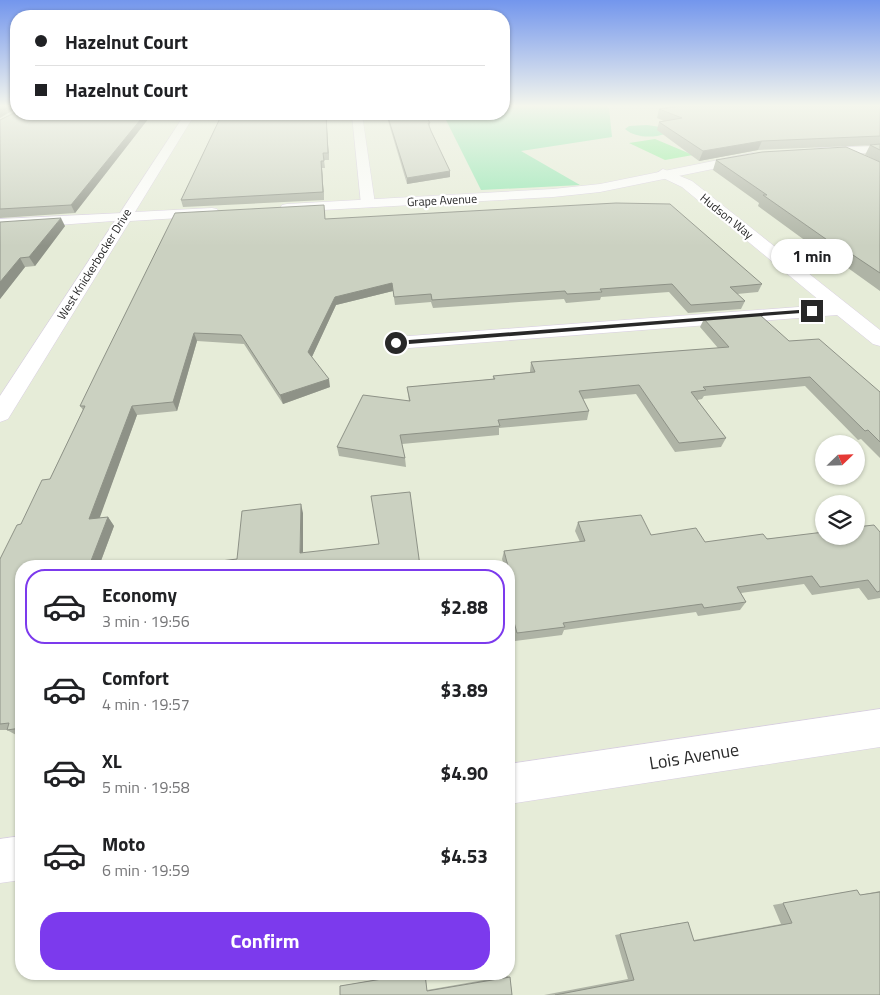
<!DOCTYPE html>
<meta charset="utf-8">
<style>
:root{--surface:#fff;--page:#f2f2f2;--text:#202124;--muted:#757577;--line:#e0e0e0;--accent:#7c3aed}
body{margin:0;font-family:"Titillium Web",sans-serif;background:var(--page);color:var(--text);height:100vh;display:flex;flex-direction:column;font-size:19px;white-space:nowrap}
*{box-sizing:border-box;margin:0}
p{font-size:16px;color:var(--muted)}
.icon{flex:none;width:28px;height:28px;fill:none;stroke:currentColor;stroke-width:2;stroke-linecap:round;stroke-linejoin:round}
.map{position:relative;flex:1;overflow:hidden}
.sheet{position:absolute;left:15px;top:560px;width:500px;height:420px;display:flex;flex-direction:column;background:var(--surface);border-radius:20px;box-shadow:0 1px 4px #0004}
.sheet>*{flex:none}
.guide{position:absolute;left:10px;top:10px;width:500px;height:110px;border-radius:20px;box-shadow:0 1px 4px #0004;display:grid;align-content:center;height:110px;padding:0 25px;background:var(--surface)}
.needle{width:32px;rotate:67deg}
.tools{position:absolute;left:815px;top:435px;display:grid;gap:10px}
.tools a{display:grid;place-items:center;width:50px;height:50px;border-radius:50%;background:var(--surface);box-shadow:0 1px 4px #0004;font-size:25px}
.end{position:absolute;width:22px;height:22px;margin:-11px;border:6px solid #282828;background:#fff;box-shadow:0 0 0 2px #fff}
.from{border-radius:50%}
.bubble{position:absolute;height:35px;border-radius:18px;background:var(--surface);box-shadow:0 1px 4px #0004;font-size:16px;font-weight:700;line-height:35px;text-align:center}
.guide b{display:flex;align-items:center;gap:18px;height:48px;font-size:19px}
.guide b+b{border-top:1px solid var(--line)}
.guide i{width:12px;height:12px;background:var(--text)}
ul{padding:9px 0 0;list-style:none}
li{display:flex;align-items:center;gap:15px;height:75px;margin:0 10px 8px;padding:0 15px;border:2px solid transparent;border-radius:20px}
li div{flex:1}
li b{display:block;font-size:19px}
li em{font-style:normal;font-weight:700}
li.active{border-color:var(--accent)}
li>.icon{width:45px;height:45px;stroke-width:1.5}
.cta{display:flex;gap:10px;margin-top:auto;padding:10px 25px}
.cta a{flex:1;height:58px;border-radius:20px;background:var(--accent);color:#fff;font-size:20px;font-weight:700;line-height:58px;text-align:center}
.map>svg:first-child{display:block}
.green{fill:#91e6b0}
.pitch{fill:#8cee99}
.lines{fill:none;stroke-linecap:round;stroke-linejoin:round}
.minor-casing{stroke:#d8cee2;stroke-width:1}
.tertiary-casing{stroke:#d8cee2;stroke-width:1}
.minor{fill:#fff;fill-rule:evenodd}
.tertiary{fill:#fff;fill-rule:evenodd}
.wall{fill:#afb4a6}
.shaded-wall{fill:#8e9287}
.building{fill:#cbd1c1;stroke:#8e9287}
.route{fill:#282828}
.labels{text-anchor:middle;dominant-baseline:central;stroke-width:4.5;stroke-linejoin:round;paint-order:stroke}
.far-street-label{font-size:12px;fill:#282828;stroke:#fff}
.near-street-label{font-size:18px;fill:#282828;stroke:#fff}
</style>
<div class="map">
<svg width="880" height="995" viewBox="0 0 880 995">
<rect width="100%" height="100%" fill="#e6ecd8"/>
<g class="green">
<path d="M504,106H606L609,108L612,137L521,151L580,185L481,190L443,114H504Z"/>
<path d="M647,125L660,127L665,134C653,138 635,138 625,129L629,126Z"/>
</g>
<path class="pitch" d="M655,139L693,155L665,160L629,143Z"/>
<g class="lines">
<defs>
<g id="minor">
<path d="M352,114H362L375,204L373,207H363L361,204Z"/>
<path d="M663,169L692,181L880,330V346L873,344L837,315L396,349L389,347L386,343L389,339L396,337L825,305L682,187L659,176L657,173Z"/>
<path d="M123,213L128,214L130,217L128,220L0,229V219Z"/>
<path d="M880,709V747L509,804V764Z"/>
<path d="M21,836V880L0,883V839Z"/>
</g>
<g id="tertiary">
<path d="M185,114H195L135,212L212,208L217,209L219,212L217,215L212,216L130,221L8,419L0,422V396Z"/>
<path d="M880,146V152L816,156L810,152L816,148Z"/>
<path d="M753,153L757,154L759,157L757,160L600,192L553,197L287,212L282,211L280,208L282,205L287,204L553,189L600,184Z"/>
</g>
</defs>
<use href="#minor" class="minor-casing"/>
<use href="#tertiary" class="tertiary-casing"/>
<use href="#minor" class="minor"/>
<use href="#tertiary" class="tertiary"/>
</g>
<g class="wall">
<path d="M880,106V162L865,155L870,145H876L758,150L699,161L657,130L659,122L664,121L657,118L659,109Z"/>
<path d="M152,114L75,213L0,218V120Z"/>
<path d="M222,114H326L329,160H324L325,168H322L324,200L183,207L181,200Z"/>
<path d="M386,114H425L430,123V128L450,171V177L407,184Z"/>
<path d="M716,160L880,162V291L841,263H836L758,206L759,203L713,170Z"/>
<path d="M325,212V219L762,284L758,292L737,294L745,301L741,309L688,313L669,292L601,297L600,300L566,303L564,299L433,308L431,302L395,305L393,291L336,305L312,357L330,387L283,404L244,344L197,341L177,411L137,415L99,518L108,517L114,526L99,566H21V735L18,736L7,730H0V559L21,524L50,479L83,410L80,406Z"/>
<path d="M0,222L65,226L35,266L25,267L0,299Z"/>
<path d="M704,319L789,341L880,392V458L861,439L858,440L805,386L704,396L702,399L697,400L726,438L721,447L675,452L636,394L583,399L589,411L587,420L499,428V435L402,444L405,458L406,467L339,456L337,447L409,401L407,387L493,379V376L530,372V371L531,362L718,348L700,327Z"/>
<path d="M578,522L651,535L705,542L880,532V598L868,600L859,588L812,595L804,584L741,593L746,602L740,610L698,616L696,612L564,630L562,635L515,641L511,622L509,623V566H504L502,559L504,551L580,542L575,531Z"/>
<path d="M880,891V995H544L628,979L615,935L680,923L694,940L781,924L773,905L845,892L860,895Z"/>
<path d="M409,974H425L427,990L507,976L510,977L512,995L340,986Z"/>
</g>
<g class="shaded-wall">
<path d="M6,106H14L15,109L0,118V109Z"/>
<path d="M145,114H152L75,213L71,205Z"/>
<path d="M326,114L329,160L328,153Z"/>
<path d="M762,141L758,150L699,161L703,151Z"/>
<path d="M321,161L322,168L324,200L323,192Z"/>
<path d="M450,171V177L407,184V178Z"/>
<path d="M61,218L65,226L35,266L29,257Z"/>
<path d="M20,258L25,267L0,299V282Z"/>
<path d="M392,283L393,291L336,305L310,361L308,352L335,297Z"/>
<path d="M194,333L197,341L177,411L173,402Z"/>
<path d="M329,379L330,387L283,404L280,395Z"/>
<path d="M132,406L137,415L96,528L89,519Z"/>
<path d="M301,504L303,513V562L300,553Z"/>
<path d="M108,517L114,526L99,566H89Z"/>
</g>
<g class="building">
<path d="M0,106H6L0,109Z"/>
<path d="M680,106H880V136L762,141L703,151L659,122L682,118L659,109Z"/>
<path d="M16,112V114H145L71,205L0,209V120Z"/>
<path d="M222,114H326L328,153H323L324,161H321L323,192L181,200Z"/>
<path d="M387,114H425L430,123H428L431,131L450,171L407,178Z"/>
<path d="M880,144V150L870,145Z"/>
<path d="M846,147L880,162V273L847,251H843L763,195H767L716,160L762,152Z"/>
<path d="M616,203L670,204L762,284L730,287L745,301L691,305L672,284L600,289L602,292L567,294L565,291L432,300L431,294L394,297L392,283L335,297L308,352L329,379L280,395L241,335L194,333L173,402L132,406L89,519L108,517L89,566H21V728L7,730L9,723L0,724V559L17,525L21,524L42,480L50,479L85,406H80L97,371L175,213L324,205L325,219Z"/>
<path d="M61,218L29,257L20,258L0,282V222Z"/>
<path d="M760,315L789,341L819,339L880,392V442L868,430L865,431L810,377L703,387L706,390L691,392L726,438L679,443L639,385L579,391L589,411L498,420L500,426L400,435L405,458L337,447L363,395L410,401L407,387L495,379L493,376L535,372L531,362L729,347L704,319Z"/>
<path d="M410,492L420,566H188V565L237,559L242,511L301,504L300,553L379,544L371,496Z"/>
<path d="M641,515L651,535L696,528L705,542L763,534L767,539L824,532V536H856V527L874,525L880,532V591L877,592L868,580L820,587L812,576L737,587L746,602L704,608L702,604L563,623L565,627L517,633L512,615H509V566H505H508L504,551L585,541L578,522Z"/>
<path d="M857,890L860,895L880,892V995H555L634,980L620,934L688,922L694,941L792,923L783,903Z"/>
<path d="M412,974H425L427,991L510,977L512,995H340V986Z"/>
</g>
<linearGradient id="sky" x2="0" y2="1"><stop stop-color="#7396ed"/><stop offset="0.43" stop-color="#f4f6ed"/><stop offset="1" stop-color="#f4f6ed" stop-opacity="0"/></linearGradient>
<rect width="880" height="246" fill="url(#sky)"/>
<path class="route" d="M812,309L814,312L396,345L393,343L396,341Z"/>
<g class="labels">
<g class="far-street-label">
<text transform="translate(442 200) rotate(-3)">Grape Avenue</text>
<text transform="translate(727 216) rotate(39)">Hudson Way</text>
<text transform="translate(94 264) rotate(-58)">West Knickerbocker Drive</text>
</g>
<g class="near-street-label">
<text transform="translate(694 756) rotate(-9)">Lois Avenue</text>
</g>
</g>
</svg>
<div class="tools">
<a><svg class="needle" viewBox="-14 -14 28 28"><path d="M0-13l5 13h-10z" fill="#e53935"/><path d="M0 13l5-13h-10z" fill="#757577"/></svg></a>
<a><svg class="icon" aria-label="layers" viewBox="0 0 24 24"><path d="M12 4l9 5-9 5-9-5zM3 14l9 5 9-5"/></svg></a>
</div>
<i class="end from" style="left:396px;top:343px"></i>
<i class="end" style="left:812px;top:311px"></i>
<div class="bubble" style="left:771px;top:239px;width:82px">1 min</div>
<div class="guide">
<b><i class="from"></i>Hazelnut Court</b>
<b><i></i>Hazelnut Court</b>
</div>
<section class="sheet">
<ul>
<li class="active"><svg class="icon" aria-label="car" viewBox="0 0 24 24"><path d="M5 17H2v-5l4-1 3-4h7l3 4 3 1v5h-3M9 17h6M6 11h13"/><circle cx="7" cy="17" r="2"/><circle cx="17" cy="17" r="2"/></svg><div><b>Economy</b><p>3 min · 19:56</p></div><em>$2.88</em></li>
<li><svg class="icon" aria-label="car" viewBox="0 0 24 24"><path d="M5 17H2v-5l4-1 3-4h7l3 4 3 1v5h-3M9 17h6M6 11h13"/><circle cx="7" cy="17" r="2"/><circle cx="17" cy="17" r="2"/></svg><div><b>Comfort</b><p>4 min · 19:57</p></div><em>$3.89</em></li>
<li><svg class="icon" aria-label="car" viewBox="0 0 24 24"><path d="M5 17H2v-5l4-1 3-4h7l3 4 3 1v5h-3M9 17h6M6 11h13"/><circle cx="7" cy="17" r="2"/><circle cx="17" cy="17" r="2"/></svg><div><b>XL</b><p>5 min · 19:58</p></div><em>$4.90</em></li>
<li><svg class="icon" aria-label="car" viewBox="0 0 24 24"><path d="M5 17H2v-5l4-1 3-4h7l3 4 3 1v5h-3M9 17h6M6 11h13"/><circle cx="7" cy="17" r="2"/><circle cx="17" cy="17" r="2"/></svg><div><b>Moto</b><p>6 min · 19:59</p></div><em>$4.53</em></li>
</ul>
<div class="cta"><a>Confirm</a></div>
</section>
</div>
